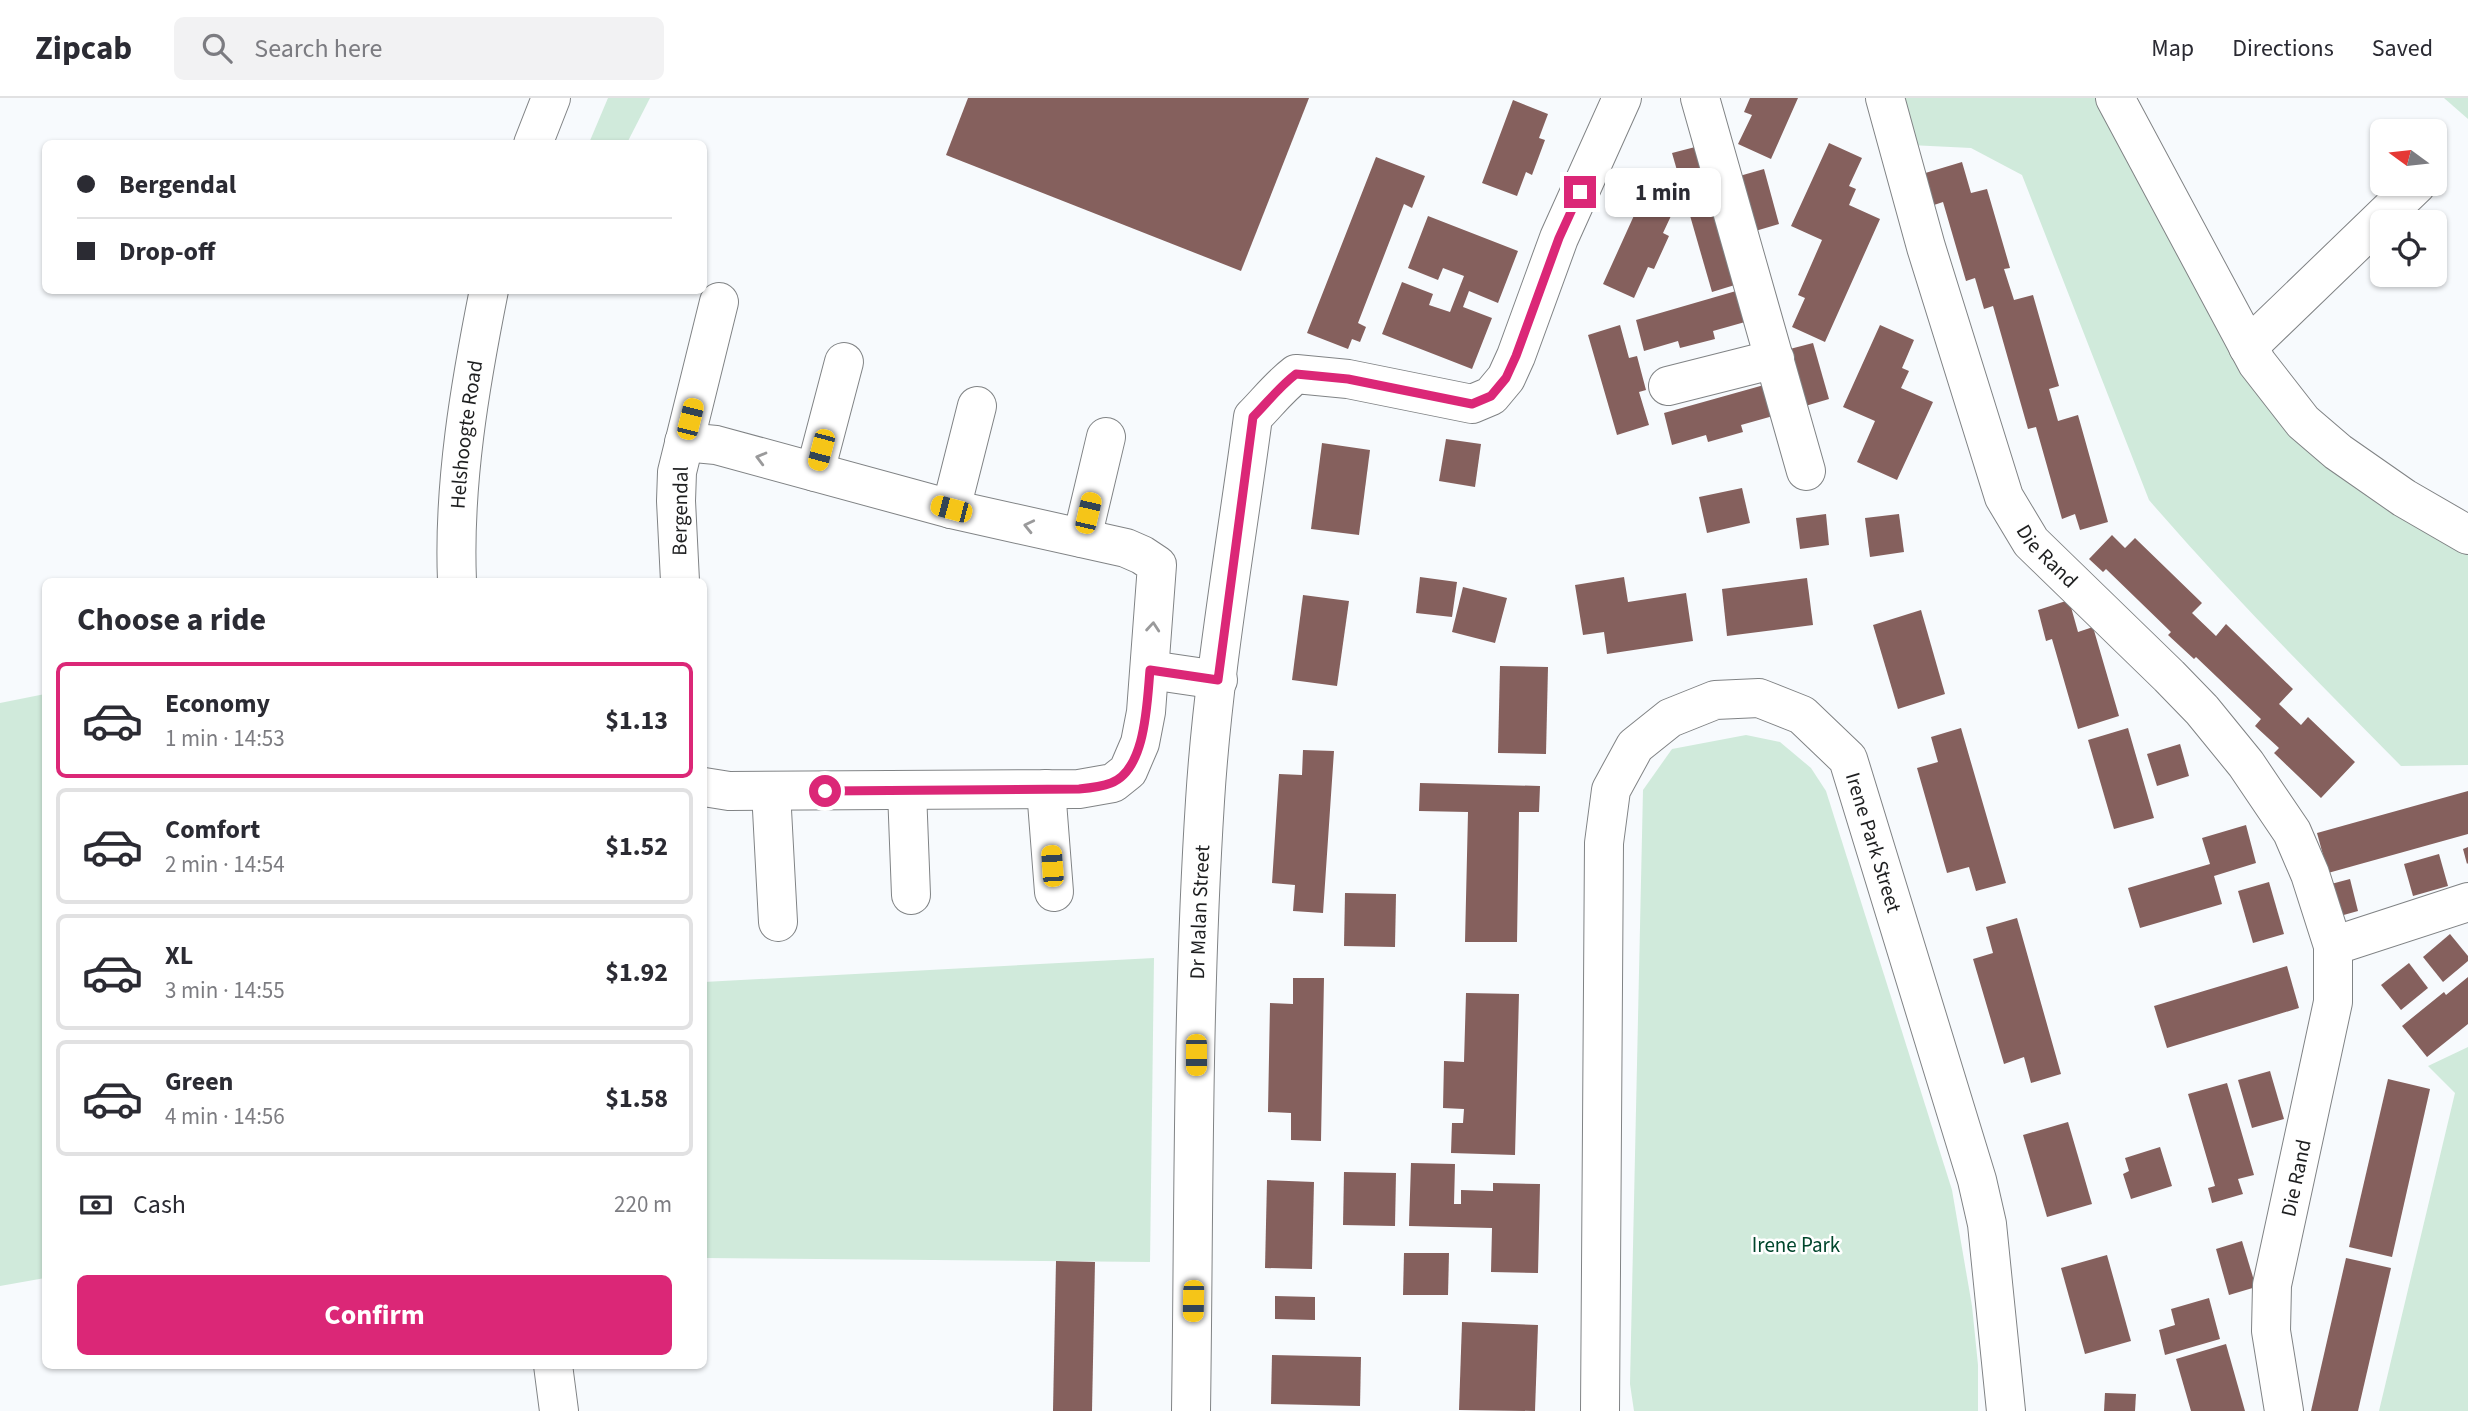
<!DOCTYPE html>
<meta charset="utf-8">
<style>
:root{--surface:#fff;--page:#f2f2f3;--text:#2b2b33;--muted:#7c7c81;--line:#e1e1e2;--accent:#db2777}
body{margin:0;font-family:"Source Sans 3",sans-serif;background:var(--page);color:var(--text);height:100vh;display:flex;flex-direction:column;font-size:26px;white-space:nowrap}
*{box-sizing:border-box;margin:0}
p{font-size:23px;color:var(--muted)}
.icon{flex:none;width:38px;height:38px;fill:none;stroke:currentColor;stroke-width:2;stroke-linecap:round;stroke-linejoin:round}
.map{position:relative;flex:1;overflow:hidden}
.sheet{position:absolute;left:42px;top:480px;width:665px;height:791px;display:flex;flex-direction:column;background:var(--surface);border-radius:10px;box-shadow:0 2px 5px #0004}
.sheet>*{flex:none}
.hud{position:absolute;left:42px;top:42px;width:665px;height:154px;border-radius:10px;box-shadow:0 2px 5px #0004;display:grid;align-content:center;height:154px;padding:0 35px;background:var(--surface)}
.needle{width:46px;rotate:285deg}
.buttons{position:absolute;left:2370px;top:21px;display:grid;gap:14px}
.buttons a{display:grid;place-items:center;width:77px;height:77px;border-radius:10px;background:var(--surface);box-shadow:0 2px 5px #0004;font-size:35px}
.end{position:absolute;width:32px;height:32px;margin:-16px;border:9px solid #db2777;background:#fff;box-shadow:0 0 0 4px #fff}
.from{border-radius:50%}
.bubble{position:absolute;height:49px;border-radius:10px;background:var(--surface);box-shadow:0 2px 5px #0004;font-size:23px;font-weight:700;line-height:49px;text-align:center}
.car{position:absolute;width:21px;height:42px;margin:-21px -10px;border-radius:9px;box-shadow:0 0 5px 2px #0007;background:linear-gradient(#f5c518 24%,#345 0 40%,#f5c518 0 76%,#345 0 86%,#f5c518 0)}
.hud b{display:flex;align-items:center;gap:24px;height:66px;font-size:26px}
.hud b+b{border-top:2px solid var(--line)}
.hud i{width:18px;height:18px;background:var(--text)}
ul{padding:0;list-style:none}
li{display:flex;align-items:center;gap:21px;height:116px;margin:0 14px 10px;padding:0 21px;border:4px solid var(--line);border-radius:10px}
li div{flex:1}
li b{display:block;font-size:26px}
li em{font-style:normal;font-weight:700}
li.current{border-color:var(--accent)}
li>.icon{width:63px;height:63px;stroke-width:1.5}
h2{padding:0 35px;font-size:32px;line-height:84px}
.pay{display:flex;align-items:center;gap:18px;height:77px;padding:0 35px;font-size:26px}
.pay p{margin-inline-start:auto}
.action{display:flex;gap:14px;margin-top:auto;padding:14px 35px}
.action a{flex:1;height:80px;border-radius:10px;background:var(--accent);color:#fff;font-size:28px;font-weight:700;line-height:80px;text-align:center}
header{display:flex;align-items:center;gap:42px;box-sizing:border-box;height:98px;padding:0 35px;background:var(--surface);border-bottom:2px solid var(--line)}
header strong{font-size:33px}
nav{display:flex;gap:38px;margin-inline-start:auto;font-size:24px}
.search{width:490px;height:63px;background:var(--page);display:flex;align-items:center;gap:18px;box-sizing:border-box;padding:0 24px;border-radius:10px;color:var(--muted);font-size:26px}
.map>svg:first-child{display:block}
.green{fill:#d0eadb}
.building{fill:#85605d}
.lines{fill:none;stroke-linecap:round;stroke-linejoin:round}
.minor-casing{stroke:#808385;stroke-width:40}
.major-casing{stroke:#808385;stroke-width:40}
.minor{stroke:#fff;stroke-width:38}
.major{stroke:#fff;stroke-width:38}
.oneway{stroke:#9a9a9b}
.route{stroke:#db2777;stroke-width:9}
.labels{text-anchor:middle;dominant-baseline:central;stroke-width:5;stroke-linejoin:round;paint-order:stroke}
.street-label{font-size:21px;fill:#1e1f20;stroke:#fff}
.park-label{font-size:21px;fill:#00462c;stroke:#fff}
</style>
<header>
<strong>Zipcab</strong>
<div class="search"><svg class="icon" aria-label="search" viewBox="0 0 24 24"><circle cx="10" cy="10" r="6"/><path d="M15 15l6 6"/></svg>Search here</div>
<nav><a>Map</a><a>Directions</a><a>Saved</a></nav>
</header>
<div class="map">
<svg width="2468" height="1313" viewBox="0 0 2468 1313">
<rect width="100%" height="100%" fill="#f7fafd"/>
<g class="green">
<path d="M608,0H650L627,45H589Z"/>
<path d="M1896,0H2106L2280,319L2468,426V667L2401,668C2315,581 2229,495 2149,402L2022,77L1971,50L1910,47Z"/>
<path d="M2444,0H2468V21Z"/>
<path d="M45,596V1180L0,1188V605Z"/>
<path d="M1746,637L1780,644L1811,670L1826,693L1952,1092L1972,1208L1978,1267V1313H1634L1630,1286L1643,692L1672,651Z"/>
<path d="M1154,860L1150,1164L704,1160V884Z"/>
<path d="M2468,949V1313H2379L2455,995L2428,968Z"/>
</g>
<g class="building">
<path d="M968,0H1309L1241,173L946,57Z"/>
<path d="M1750,0H1798L1771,61L1738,46L1752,17L1744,14Z"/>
<path d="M1513,2L1548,16L1539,40L1545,42L1532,77L1526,74L1517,98L1482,85Z"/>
<path d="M1829,45L1862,60L1849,88L1856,91L1849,107L1880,121L1825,244L1792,229L1805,200L1798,197L1822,142L1791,128Z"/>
<path d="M1699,48L1738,186L1712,194L1672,55Z"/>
<path d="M1376,59L1425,78L1412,110L1404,106L1358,225L1366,229L1360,244L1352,241L1348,251L1307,235Z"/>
<path d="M1962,64L1971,95L1987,91L2010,170L2004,171L2014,202L2033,197L2059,288L2049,291L2058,323L2078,317L2108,424L2080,432L2075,416L2062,421L2036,329L2028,331L1993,208L1984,211L1975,180L1966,183L1943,104L1931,108L1922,76Z"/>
<path d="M1764,71L1779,126L1752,134L1736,79Z"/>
<path d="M1646,91L1677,105L1663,135L1669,138L1654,171L1648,169L1634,200L1603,186Z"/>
<path d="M1428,118L1518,153L1498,205L1469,193L1463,209L1492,220L1472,271L1382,236L1402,184L1433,196L1429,207L1450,214L1464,178L1443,170L1438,182L1408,170Z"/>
<path d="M1736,193L1745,224L1713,233L1715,241L1680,250L1678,243L1644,253L1636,222Z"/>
<path d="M1620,227L1629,260L1637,258L1646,292L1639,294L1649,327L1617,337L1588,237Z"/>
<path d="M1880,227L1914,242L1902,270L1909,273L1901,290L1933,304L1897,382L1857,364L1875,323L1843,309Z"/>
<path d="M1813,245L1829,301L1802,309L1786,252Z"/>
<path d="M1764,287L1773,318L1741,327L1743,334L1708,344L1706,337L1672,347L1664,315Z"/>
<path d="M1446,341L1481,346L1475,389L1439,383Z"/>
<path d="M1322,345L1370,352L1359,437L1311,431Z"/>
<path d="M1742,390L1750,425L1707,435L1699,399Z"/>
<path d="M1826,416L1829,447L1800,451L1796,420Z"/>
<path d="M1899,416L1904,454L1870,459L1865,420Z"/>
<path d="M2112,437L2125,450L2135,440L2202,505L2192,515L2216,538L2226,526L2293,591L2279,606L2301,627L2308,619L2355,664L2321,700L2274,655L2279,650L2255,628L2261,621L2196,559L2194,561L2168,537L2171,534L2106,471L2103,474L2089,461Z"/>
<path d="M1420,479L1457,484L1452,519L1416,515Z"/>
<path d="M1624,479L1628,504L1686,495L1693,543L1607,556L1604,534L1583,537L1575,487Z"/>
<path d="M1807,480L1813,527L1727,538L1722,491Z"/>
<path d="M1463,489L1507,500L1495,545L1452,534Z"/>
<path d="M1303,497L1349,503L1337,588L1292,582Z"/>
<path d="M2069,502L2078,534L2093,529L2119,618L2078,631L2052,541L2046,543L2038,512Z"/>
<path d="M1921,512L1945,596L1898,611L1873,527Z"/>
<path d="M1500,568L1548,569L1546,656L1498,655Z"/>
<path d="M1961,630L2006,785L1976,793L1969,769L1947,775L1917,670L1938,664L1931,639Z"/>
<path d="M2128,630L2154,720L2114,731L2088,642Z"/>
<path d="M2180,646L2189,678L2157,688L2147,656Z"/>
<path d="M1303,652L1334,653L1323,815L1293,813L1295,787L1272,785L1279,676L1302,677Z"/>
<path d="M1420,685L1540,688L1539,714H1519L1517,844H1465L1468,714L1419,713Z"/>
<path d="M2468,693V736L2328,775L2317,735Z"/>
<path d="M2246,727L2256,765L2214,778L2222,806L2140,830L2128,790L2210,766L2202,740Z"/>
<path d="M2468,749V765L2467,766L2463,751Z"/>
<path d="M2439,756L2448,788L2413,798L2404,766Z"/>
<path d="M2350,781L2358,813L2340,818L2331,786Z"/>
<path d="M2269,784L2284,836L2253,845L2238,793Z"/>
<path d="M1345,795L1396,796L1395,849L1344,848Z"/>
<path d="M2017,820L2061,976L2031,985L2024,959L2004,966L1973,861L1993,855L1986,829Z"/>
<path d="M2450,836L2468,858V863L2443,884L2423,859Z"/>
<path d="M2409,865L2428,890L2401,912L2381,887Z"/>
<path d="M2287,868L2299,910L2167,950L2154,908Z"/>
<path d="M2468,879V926L2427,959L2402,928L2444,894L2446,897Z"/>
<path d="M1293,880H1324L1321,1043L1291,1042V1015L1268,1014L1270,905L1293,906Z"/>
<path d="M1466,895L1519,896L1515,1057L1451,1055L1452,1025H1463L1464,1011L1443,1010L1444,963L1464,964Z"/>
<path d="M2270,973L2284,1021L2252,1030L2238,982Z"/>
<path d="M2388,981L2430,991L2392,1159L2349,1149Z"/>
<path d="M2227,985L2254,1077L2238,1081L2243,1096L2212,1105L2208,1090L2215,1088L2188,996Z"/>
<path d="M2068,1024L2092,1106L2047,1119L2023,1037Z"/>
<path d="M2160,1049L2172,1088L2131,1101L2123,1076L2129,1073L2125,1060Z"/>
<path d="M1411,1065L1455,1066L1454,1106H1461V1092L1493,1093V1085L1540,1086L1538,1175L1491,1174L1492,1130L1409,1128Z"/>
<path d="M1344,1074L1396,1075L1395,1128L1343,1127Z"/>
<path d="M1267,1082L1314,1084L1312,1171L1265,1170Z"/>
<path d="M2242,1143L2256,1189L2229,1197L2216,1151Z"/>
<path d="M1404,1155H1449L1448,1197H1403Z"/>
<path d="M2107,1157L2131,1243L2085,1256L2061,1170Z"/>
<path d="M2346,1160L2391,1170L2358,1313H2311Z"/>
<path d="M1056,1163L1095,1164L1092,1313H1053Z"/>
<path d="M1275,1198L1315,1199V1222L1275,1221Z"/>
<path d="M2209,1200L2220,1241L2165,1257L2159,1232L2175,1227L2171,1211Z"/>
<path d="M1462,1224L1538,1227L1535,1313L1459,1312Z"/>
<path d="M2226,1246L2245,1313H2191L2176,1261Z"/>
<path d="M1272,1257L1361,1259L1360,1308L1271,1306Z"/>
<path d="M2105,1295L2136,1296L2135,1313H2104Z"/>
</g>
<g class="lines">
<defs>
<g id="minor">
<path d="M1700,0L1806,373"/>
<path id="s1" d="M1885,0L1926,149L2004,399L2031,444L2169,578L2202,612L2246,666L2292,734L2310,776L2333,848V904L2272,1187L2271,1233L2284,1313"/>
<path d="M2115,0L2257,265L2303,324L2338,354L2404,400L2468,437"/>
<path d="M2248,249L2417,86"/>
<path d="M1668,288L1775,261"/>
<path d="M684,344L716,347L951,411L1126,450L1142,457L1157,467L1146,614L1140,645L1128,673L1113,685L1079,691L729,693L704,689"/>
<path d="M815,374L844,264"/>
<path d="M951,411L977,308"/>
<path d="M1082,440L1106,339"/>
<path d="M680,483L676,403L677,374L719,204"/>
<path d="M1150,572L1218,582"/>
<path d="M1046,691L1054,794"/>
<path d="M771,693L778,824"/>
<path d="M907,693L911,797"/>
<path d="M2333,848L2468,804"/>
<path id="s2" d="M1191,1313C1194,1110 1192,906 1205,703C1213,575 1236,447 1253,319C1267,305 1279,289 1296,276L1348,281L1472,306L1491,298L1506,280L1516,258L1559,140L1622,0"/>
<path id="s3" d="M1600,1313L1604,745L1611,692L1635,648L1670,620L1715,602L1759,600L1802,617L1848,661L1977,1082L1987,1126L2006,1313"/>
</g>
<g id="major">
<path d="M533,46L551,0"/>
<path id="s4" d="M457,483C453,386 470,287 489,192"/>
<path d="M553,1267L559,1313"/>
</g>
</defs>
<use href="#minor" class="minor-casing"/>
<use href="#major" class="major-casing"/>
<use href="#minor" class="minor"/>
<use href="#major" class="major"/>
</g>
<defs><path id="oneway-chevron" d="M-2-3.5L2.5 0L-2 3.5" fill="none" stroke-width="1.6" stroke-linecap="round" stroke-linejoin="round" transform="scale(1.75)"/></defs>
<g class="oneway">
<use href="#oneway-chevron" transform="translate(761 360) rotate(-165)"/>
<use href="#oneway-chevron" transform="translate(1029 428) rotate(-167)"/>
<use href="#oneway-chevron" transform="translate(1153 529) rotate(-85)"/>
</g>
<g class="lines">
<path class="route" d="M825,693L1079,691C1090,690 1101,689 1111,685C1146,672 1147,604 1150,572L1218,582L1253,319C1267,305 1279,289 1296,276L1348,281L1472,306L1491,298L1506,280L1516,258L1559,140L1580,94"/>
</g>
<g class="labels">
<g class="street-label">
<text stroke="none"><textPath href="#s4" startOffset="147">Helshoogte Road</textPath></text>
<text transform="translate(680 413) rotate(-89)">Bergendal</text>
<text stroke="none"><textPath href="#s1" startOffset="490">Die Rand</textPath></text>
<text stroke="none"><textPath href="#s3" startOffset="1006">Irene Park Street</textPath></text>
<text stroke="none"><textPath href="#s2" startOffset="499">Dr Malan Street</textPath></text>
<text transform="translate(2296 1080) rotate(-78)">Die Rand</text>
</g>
<g class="park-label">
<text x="1796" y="1147">Irene Park</text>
</g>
</g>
</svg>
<div class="buttons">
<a><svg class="needle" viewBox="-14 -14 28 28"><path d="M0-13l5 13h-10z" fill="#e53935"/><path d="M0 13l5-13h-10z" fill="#7c7c81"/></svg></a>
<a><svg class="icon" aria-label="locate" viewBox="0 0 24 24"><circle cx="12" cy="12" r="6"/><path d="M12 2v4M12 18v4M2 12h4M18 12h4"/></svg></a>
</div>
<i class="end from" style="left:825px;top:693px"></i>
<i class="end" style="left:1580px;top:94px"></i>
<div class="bubble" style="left:1605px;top:70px;width:116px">1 min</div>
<i class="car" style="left:690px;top:321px;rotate:14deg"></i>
<i class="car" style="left:821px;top:352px;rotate:195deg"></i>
<i class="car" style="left:951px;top:411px;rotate:285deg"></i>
<i class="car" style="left:1088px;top:415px;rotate:13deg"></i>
<i class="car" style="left:1052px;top:768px;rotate:356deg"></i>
<i class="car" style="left:1196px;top:957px;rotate:180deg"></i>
<i class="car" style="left:1193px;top:1203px;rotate:181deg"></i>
<div class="hud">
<b><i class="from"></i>Bergendal</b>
<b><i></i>Drop-off</b>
</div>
<section class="sheet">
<h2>Choose a ride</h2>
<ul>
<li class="current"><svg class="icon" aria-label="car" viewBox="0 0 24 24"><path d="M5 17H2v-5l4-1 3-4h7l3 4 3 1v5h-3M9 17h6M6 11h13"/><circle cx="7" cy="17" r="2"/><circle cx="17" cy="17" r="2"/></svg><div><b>Economy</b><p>1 min · 14:53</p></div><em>$1.13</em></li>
<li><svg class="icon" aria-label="car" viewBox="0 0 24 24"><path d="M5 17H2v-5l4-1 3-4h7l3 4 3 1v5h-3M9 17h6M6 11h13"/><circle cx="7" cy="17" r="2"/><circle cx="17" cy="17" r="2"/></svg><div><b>Comfort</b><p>2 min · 14:54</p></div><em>$1.52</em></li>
<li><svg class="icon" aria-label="car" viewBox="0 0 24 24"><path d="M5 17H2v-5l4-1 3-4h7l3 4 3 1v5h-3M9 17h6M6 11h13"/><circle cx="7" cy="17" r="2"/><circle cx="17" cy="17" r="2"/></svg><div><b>XL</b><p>3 min · 14:55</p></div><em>$1.92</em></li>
<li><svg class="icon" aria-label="car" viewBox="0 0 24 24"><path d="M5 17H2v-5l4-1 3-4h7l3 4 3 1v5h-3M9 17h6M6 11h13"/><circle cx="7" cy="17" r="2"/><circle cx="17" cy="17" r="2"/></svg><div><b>Green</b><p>4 min · 14:56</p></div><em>$1.58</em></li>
</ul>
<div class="pay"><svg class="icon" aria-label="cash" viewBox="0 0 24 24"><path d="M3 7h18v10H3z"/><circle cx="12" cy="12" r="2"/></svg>Cash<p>220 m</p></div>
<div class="action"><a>Confirm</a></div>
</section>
</div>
